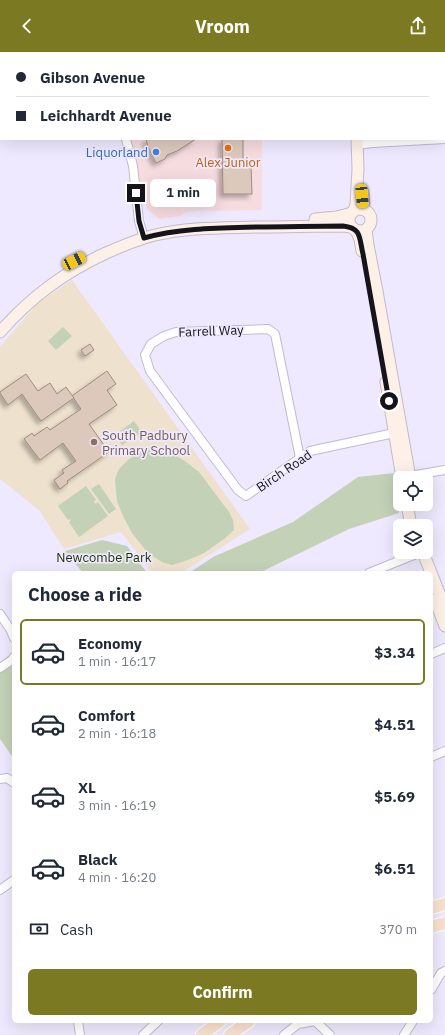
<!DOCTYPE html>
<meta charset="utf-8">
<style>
:root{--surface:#fff;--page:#f6f6f7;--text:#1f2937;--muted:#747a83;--line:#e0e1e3;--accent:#7b7a22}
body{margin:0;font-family:"IBM Plex Sans",sans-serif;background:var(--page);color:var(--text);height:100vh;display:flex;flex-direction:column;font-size:15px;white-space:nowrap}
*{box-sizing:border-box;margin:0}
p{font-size:13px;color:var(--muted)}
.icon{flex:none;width:22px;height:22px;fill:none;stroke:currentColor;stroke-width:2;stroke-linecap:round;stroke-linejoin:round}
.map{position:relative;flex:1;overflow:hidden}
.sheet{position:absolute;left:12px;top:519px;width:421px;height:452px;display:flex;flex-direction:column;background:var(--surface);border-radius:6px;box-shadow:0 4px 16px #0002}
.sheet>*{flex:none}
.guide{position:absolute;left:0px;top:0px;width:445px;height:88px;box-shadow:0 4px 16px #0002;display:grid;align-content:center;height:88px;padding:0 16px;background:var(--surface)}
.tools{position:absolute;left:393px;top:419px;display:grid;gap:8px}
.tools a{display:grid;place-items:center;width:40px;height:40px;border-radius:6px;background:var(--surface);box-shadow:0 4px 16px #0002;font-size:20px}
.end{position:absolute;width:18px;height:18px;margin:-9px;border:5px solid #16141b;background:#fff;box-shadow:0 0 0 2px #fff}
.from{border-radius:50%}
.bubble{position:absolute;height:28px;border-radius:6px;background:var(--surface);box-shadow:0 4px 16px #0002;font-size:13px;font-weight:700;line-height:28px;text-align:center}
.car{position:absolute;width:12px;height:24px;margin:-12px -6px;border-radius:5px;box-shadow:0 0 3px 1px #0007;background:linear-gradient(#f5c518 24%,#345 0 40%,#f5c518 0 76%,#345 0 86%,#f5c518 0)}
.guide b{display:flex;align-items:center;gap:14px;height:38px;font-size:15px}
.guide b+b{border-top:1px solid var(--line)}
.guide i{width:10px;height:10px;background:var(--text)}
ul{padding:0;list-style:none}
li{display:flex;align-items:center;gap:12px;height:66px;margin:0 8px 6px;padding:0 8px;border:2px solid transparent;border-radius:6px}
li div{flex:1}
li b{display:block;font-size:15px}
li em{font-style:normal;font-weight:700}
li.selected{border-color:var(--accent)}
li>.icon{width:36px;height:36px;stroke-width:1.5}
h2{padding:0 16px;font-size:18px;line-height:48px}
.pay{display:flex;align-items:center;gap:10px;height:44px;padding:0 16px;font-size:15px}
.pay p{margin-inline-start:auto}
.primary-button{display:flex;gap:8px;margin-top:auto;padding:8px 16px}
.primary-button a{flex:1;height:46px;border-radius:6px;background:var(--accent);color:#fff;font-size:16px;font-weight:700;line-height:46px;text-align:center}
header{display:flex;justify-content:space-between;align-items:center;height:52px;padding:0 16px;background:var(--accent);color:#fff;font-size:18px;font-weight:700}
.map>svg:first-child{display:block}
.commercial{fill:#f6dbdf}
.education{fill:#eee1cd}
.green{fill:#c3d1b7}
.building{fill:#dcc9bc;stroke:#9e8c80;filter:url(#shadow)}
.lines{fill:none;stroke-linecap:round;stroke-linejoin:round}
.street-casing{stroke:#c0bbcf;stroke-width:10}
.secondary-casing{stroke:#c0bbcf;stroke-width:13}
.primary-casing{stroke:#fff;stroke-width:14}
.street{stroke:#fff;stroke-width:8}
.secondary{stroke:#fdf0e7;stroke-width:11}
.primary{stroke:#fae1cf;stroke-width:12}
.route{stroke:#16141b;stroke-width:5}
.food-dot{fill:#e8710a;stroke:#eee9fe;stroke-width:1.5}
.shop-dot{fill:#3f7fe0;stroke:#eee9fe;stroke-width:1.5}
.education-dot{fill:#8d6e63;stroke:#eee9fe;stroke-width:1.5}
.labels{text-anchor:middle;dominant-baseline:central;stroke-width:3.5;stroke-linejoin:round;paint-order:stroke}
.shop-label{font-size:13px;fill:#366cbe;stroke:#eee9fe;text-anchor:end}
.food-label{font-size:13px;fill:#c56008;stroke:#eee9fe}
.street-label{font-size:13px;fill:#16141b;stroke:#eee9fe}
.education-label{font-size:13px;fill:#785e54;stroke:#eee9fe;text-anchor:start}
.park-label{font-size:13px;fill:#1c3200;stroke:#eee9fe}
</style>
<header><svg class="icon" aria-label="back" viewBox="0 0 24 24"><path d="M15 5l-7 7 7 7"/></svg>Vroom<svg class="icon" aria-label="share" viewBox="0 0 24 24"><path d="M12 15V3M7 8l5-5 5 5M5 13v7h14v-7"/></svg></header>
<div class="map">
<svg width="445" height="983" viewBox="0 0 445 983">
<defs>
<filter id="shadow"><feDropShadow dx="-3.5" dy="3.5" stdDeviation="2" flood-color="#0004"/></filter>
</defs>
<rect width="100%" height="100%" fill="#eee9fe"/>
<path class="commercial" d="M125,87H262V158L211,159L206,158L187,160L180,164L159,167L147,157Z"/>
<path class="education" d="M72,228L250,477L181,521H153L121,480L64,497L39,458L0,427V295L38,251Z"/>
<g class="green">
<path d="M67,0H227L228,1H68Z"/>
<path d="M63,275L72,284L56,298L48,289Z"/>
<path d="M134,369L142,380L122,393L115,383Z"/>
<path d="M152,397L162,398L175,403L186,410L199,420L229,460L233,468L234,478L224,487L204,501L188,508L172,513L162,510L148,501L132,481L124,466L117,449L115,427L119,417L129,407L142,399Z"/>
<path d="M394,421L397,432L399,461L349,477L259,521H189L213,505L293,470L358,425Z"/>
<path d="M99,432L116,457L109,462L91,437Z"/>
<path d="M86,434L96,448L94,450L95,452L98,450L108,464L79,485L69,470L71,468L70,467L68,468L58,454Z"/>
<path d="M102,488L127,494L147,521H83L65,499Z"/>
<path d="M14,599V707L0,687V611Z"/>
</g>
<g class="building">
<path d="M146,87H196L177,99L167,103L165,107L156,111L148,95Z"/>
<path d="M222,87H243V114H251L252,142H223Z"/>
<path d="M90,292L94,298L85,304L81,298Z"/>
<path d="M107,319L116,332L107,338L117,353L89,372L109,400L67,429L68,431L60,437L54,428L64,421L62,418L76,409L63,391L40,408L24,387L32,381L34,384L47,375L50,378L81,357L72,344Z"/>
<path d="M26,322L38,339L50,331L57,342L66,335L74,346L41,369L22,342L8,353L0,341V340Z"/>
</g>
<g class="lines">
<defs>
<g id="street">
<path d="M69,0L70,1"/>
<path d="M126,87L133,114L139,169L144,186"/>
<path d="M357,93L372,91L445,87"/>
<path d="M300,406L275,282L268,277L176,280L164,284L151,292L145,303L150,319L238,438L246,444L310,399L399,380"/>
<path d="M404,425L445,418"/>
<path d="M369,521L421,500"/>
<path d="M0,562L10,577L14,586"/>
<path d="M431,602L445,596"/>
<path d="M0,616L12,608L14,605"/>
<path d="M431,705L445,699"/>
<path d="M0,727L7,726L14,731"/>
<path d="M0,838L14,828"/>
<path d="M431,938L441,921L445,919"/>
<path d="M78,969L80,983"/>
<path d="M143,983L158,969"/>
<path d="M284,983L298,972L315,969L330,983"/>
<path d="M404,983L413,969"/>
</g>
<g id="secondary">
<path d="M360,0V1"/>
<path d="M363,140L364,158"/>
<circle cx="360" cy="168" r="11"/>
<path d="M354,159L356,152L358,117L357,87"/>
<path d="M315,167L337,165L352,161"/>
<path d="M356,178L360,187L362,199"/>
<path d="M366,178L368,193L377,239L410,426"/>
<path d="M0,280C31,245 63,221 106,201C122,194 138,187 155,183C188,175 223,176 257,175C286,175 314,174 343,174L352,175"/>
<path d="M386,330L402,426"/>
<path d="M407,452L411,474"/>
<path d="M423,500L426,508L445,556"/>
<path d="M435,548L445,574"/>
</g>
<g id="primary">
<path d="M431,856L445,852"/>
<path d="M431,875L445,871"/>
<path d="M202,983L220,969"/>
<path d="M230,983L249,969"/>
</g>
</defs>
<use href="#street" class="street-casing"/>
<use href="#secondary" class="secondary-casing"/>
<use href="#primary" class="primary-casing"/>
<use href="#street" class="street"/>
<use href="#secondary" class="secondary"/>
<use href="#primary" class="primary"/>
</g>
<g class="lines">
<path class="route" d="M136,141L139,169L144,186C180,176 219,176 257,175C285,175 314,174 343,174C362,176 359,186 363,202L389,349"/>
</g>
<circle class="food-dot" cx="228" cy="96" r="4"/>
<circle class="shop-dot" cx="156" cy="100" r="4"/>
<circle class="education-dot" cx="94" cy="390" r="4"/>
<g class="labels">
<g class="shop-label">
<text x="148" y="100">Liquorland</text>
</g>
<g class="food-label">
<text x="228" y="110">Alex Junior</text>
</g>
<g class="street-label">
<text transform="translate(211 279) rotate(-2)">Farrell Way</text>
<text transform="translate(284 419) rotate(-34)">Birch Road</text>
</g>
<g class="education-label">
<text x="102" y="383">South Padbury<tspan x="102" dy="15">Primary School</tspan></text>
</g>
<g class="park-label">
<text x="104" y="505">Newcombe Park</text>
</g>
</g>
</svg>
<div class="tools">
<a><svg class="icon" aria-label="locate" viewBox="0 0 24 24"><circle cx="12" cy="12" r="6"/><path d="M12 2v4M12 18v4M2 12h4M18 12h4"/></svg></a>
<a><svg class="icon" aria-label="layers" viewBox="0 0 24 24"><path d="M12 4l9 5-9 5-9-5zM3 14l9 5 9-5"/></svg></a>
</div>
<i class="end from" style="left:389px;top:349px"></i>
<i class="end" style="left:136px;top:141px"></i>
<div class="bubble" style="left:150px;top:127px;width:66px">1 min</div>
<i class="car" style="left:362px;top:144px;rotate:174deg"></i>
<i class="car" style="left:74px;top:209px;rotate:63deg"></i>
<div class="guide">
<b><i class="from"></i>Gibson Avenue</b>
<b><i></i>Leichhardt Avenue</b>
</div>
<section class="sheet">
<h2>Choose a ride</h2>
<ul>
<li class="selected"><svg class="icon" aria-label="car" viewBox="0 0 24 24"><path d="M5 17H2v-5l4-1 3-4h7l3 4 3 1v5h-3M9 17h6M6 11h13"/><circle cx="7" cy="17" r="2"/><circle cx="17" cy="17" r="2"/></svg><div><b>Economy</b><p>1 min · 16:17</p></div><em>$3.34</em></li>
<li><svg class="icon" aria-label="car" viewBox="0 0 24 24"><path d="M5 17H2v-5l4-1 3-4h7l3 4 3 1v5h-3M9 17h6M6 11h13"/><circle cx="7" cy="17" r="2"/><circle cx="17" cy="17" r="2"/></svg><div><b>Comfort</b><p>2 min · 16:18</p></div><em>$4.51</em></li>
<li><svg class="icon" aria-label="car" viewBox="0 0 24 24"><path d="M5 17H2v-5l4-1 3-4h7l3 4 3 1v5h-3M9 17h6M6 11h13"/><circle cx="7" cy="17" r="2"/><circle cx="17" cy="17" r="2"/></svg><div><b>XL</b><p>3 min · 16:19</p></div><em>$5.69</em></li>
<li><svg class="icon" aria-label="car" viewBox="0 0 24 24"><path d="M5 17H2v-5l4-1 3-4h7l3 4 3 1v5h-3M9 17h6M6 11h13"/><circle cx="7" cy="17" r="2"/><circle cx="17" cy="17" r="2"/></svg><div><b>Black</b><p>4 min · 16:20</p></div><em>$6.51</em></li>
</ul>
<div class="pay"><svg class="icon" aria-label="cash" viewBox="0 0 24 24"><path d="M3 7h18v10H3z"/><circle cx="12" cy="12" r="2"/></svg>Cash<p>370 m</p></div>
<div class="primary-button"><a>Confirm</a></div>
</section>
</div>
